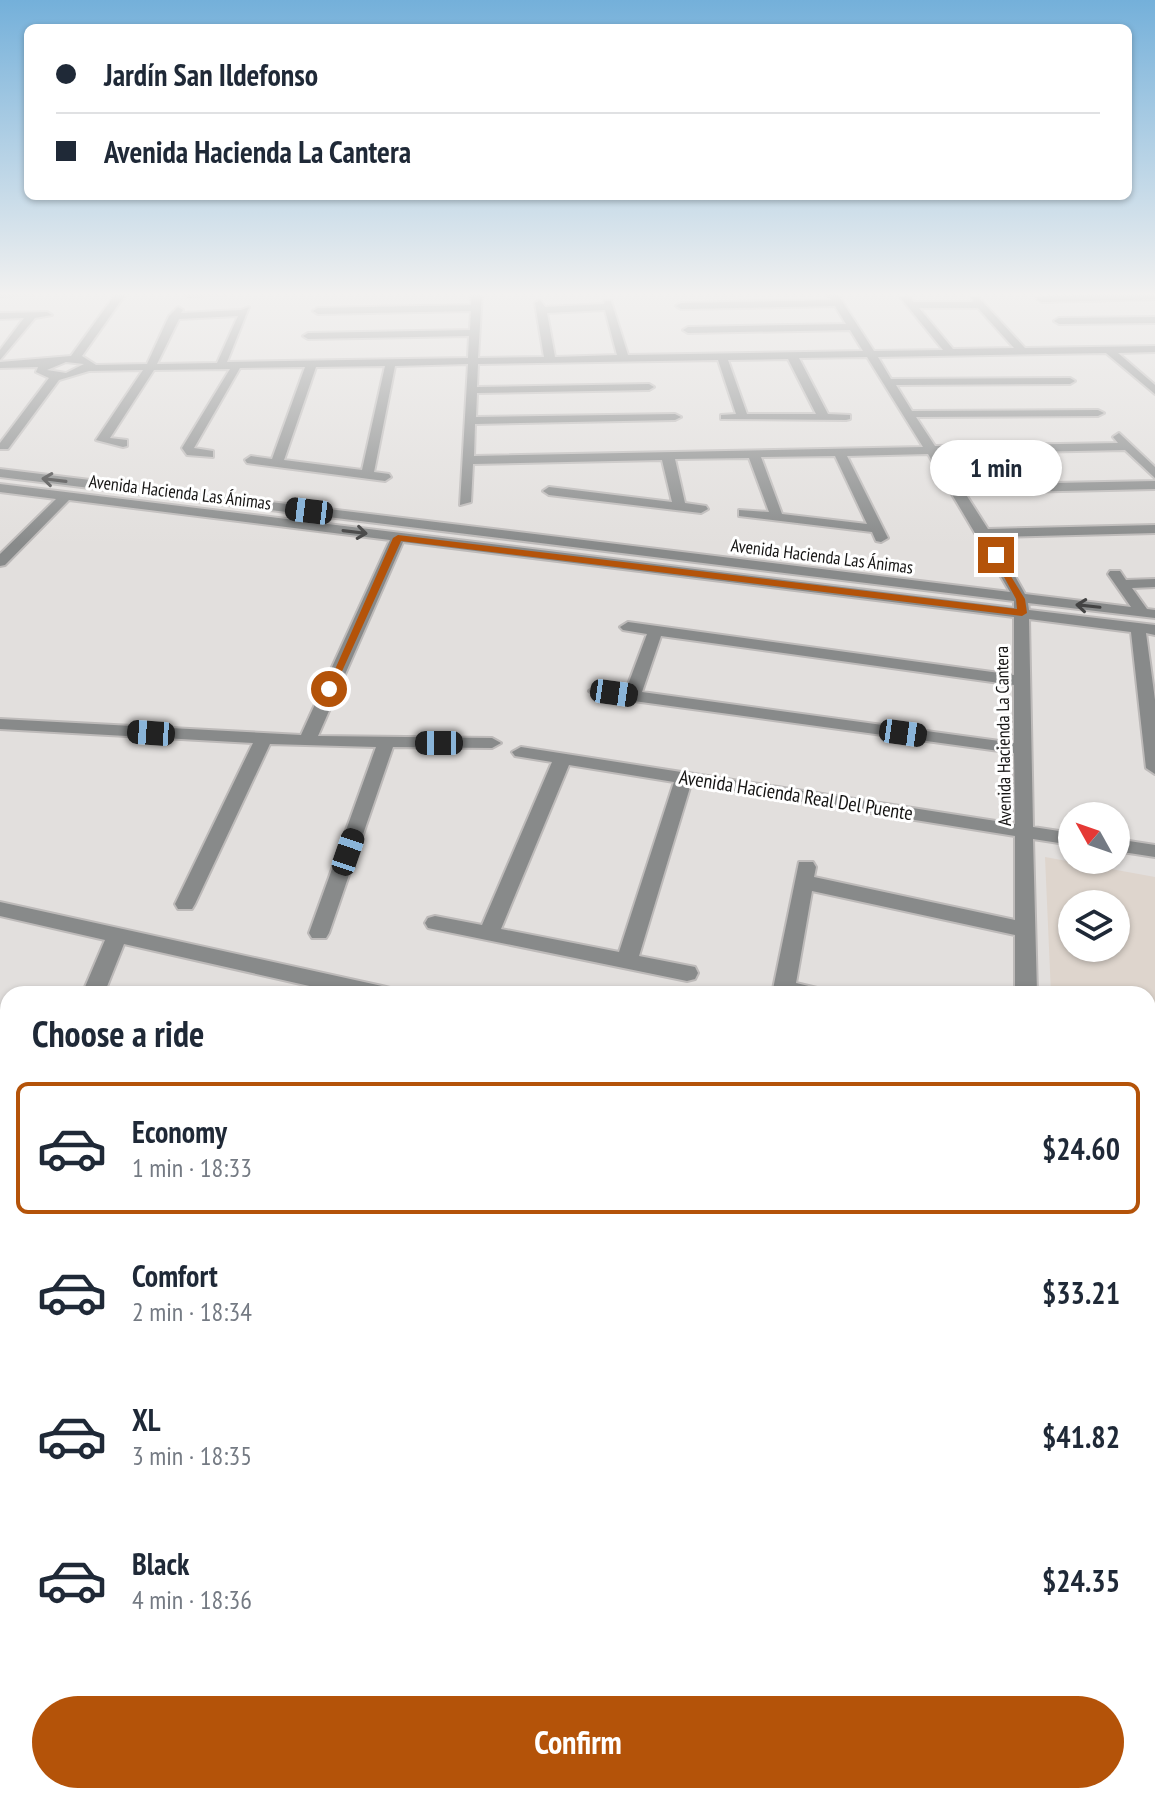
<!DOCTYPE html>
<meta charset="utf-8">
<style>
:root{--surface:#fff;--page:#f2f2f3;--text:#1f2937;--muted:#747a83;--line:#e0e1e3;--accent:#b45309}
body{margin:0;font-family:"PT Sans Narrow",sans-serif;background:var(--page);color:var(--text);height:100vh;display:flex;flex-direction:column;font-size:30px;white-space:nowrap}
*{box-sizing:border-box;margin:0}
p{font-size:26px;color:var(--muted)}
.icon{flex:none;width:44px;height:44px;fill:none;stroke:currentColor;stroke-width:2;stroke-linecap:round;stroke-linejoin:round}
.map{position:relative;flex:1;overflow:hidden}
.sheet{position:absolute;left:0px;top:986px;width:1156px;height:818px;display:flex;flex-direction:column;background:var(--surface);border-radius:24px 24px 0 0;box-shadow:0 2px 6px #0004}
.sheet>*{flex:none}
.banner{position:absolute;left:24px;top:24px;width:1108px;height:176px;border-radius:12px;box-shadow:0 2px 6px #0004;display:grid;align-content:center;height:176px;padding:0 32px;background:var(--surface)}
.needle{width:52px;rotate:310deg}
.buttons{position:absolute;left:1058px;top:802px;display:grid;gap:16px}
.buttons a{display:grid;place-items:center;width:72px;height:72px;border-radius:50%;background:var(--surface);box-shadow:0 2px 6px #0004;font-size:40px}
.end{position:absolute;width:36px;height:36px;margin:-18px;border:10px solid #b45309;background:#fff;box-shadow:0 0 0 4px #fff}
.from{border-radius:50%}
.bubble{position:absolute;height:56px;border-radius:28px;background:var(--surface);box-shadow:0 2px 6px #0004;font-size:26px;font-weight:800;line-height:56px;text-align:center}
.car{position:absolute;width:24px;height:48px;margin:-24px -12px;border-radius:10px;box-shadow:0 0 6px 2px #0007;background:linear-gradient(#222 24%,#8ab4d8 0 40%,#222 0 76%,#8ab4d8 0 86%,#222 0)}
.banner b{display:flex;align-items:center;gap:28px;height:76px;font-size:30px}
.banner b+b{border-top:2px solid var(--line)}
.banner i{width:20px;height:20px;background:var(--text)}
ul{padding:0;list-style:none}
li{display:flex;align-items:center;gap:24px;height:132px;margin:0 16px 12px;padding:0 16px;border:4px solid transparent;border-radius:12px}
li div{flex:1}
li b{display:block;font-size:30px}
li em{font-style:normal;font-weight:800}
li.active{border-color:var(--accent)}
li>.icon{width:72px;height:72px;stroke-width:1.5}
h2{padding:0 32px;font-size:36px;line-height:96px}
.action{display:flex;gap:16px;margin-top:auto;padding:16px 32px}
.action a{flex:1;height:92px;border-radius:48px;background:var(--accent);color:#fff;font-size:32px;font-weight:800;line-height:92px;text-align:center}
.map>svg:first-child{display:block}
.built{fill:#ded5cd;fill-rule:evenodd}
.lines{fill:none;stroke-linecap:round;stroke-linejoin:round}
.minor-casing{stroke:#bdbab9;stroke-width:4}
.minor{fill:#888a8a;fill-rule:evenodd}
.oneway{stroke:#434343}
.route{fill:#b45309}
.labels{text-anchor:middle;dominant-baseline:central;stroke-width:6;stroke-linejoin:round;paint-order:stroke}
.far-street-label{font-size:18px;fill:#151413;stroke:#fff}
.street-label{font-size:20px;fill:#151413;stroke:#fff}
</style>
<div class="map">
<svg width="1155" height="1803" viewBox="0 0 1155 1803">
<rect width="100%" height="100%" fill="#e2dfdd"/>
<path class="built" d="M1045,857L1155,877V1134L1148,1133V994H1051ZM1072,904H1116V948H1072Z"/>
<g class="lines">
<defs>
<g id="minor">
<path d="M0,292H69L0,296Z"/>
<path d="M117,292H127L82,356L96,365L147,364L169,316L178,307L183,310L181,313L241,310L249,307L227,362L468,358L469,336L308,339L303,336L308,333L470,330L471,311L318,314L313,311L318,308L471,305L472,292H482L478,358L544,357L535,303L540,300L545,307L604,304L605,301H611L628,355L863,351L850,330L688,333L683,330L688,327L846,324L835,306L681,309L676,306L681,303L832,300L826,292H836L874,351L943,350L901,298L906,295L914,302H973L972,297H978L1025,348L1155,346V352L1118,353L1155,385V394L1106,353L878,357L891,379L1070,378L1075,381L1070,384L896,385L912,411L1098,410L1104,413L1098,416L916,417L935,446L1118,443L1113,437L1119,433L1155,467V478L1125,450L940,454L960,485L1155,481V489L965,493L988,529L1155,525V533L993,537L1025,594L1131,607L1108,574L1110,571H1120L1126,580L1155,579V587L1132,588L1147,609L1155,610V618L1028,603L1029,610L1155,625V635L1146,633L1155,700V774L1146,768L1131,632L1029,619L1033,827L1072,833V845L1033,839L1037,994H1015V935L812,891L796,983L817,988L820,994H772L799,862H813L816,867L814,877L1015,920V836L691,784L639,956L695,967L698,973L695,979L687,981L428,928L425,923L428,918L435,916L482,925L552,762L515,756L512,752L521,747L1015,824L1014,753L597,696L589,691L597,686L626,690L647,634L623,630L620,627L628,622L1014,675V617L403,542L318,736L492,738L501,743L492,748L393,747L329,933L326,938H312L309,933L376,747L270,744L195,904L192,909H178L175,904L253,743L0,729V719L301,735L390,540L69,500L5,565L0,566V554L56,499L0,492V484L1014,608V601L0,477V469L1010,592L928,454L847,456L888,538L881,542L876,541L872,532L739,516V510L769,512L749,458L675,459L685,503L706,506L708,509L701,513L549,495L543,491L549,487L672,502L662,460L473,464L471,502L460,505L468,364L395,366L374,472L389,474L391,477L385,481L247,463L245,460L251,456L272,459L305,367L240,368L194,448L213,451V457L187,455L182,448L230,369L154,370L110,438L127,440V446L123,447L96,440L143,370L89,371L59,380L8,449H0V443L49,378L36,372L38,367L0,368V362L71,356ZM919,308H978L1014,348L953,349ZM605,310L617,355L555,357L547,313ZM238,316L217,363L157,364L179,319ZM867,357L923,447L474,456L475,424L675,420L681,417L675,414L476,417L477,393L649,390L654,387L649,384L477,387L478,364L718,360L736,414L721,415V419L846,420L850,419V415L828,414L799,358ZM788,359L816,414H747L728,360ZM66,362L84,364L66,373L47,370ZM385,366L362,470L284,460L316,367ZM835,456L867,524L782,514L761,457ZM661,636L1014,685V743L642,692ZM569,765L674,782L619,952L501,929Z"/>
<path d="M263,292L188,296L183,293L184,292Z"/>
<path d="M1155,293V299L1042,302L1037,299L1042,296Z"/>
<path d="M0,313L47,312L52,315L35,318L0,360V350L24,318L0,319Z"/>
<path d="M1155,317V323L1059,324L1054,321L1059,318Z"/>
<path d="M1116,839L1155,845V857L1116,851Z"/>
<path d="M0,902L382,986L390,988L393,994H345L124,944L104,994H82L105,940L0,916Z"/>
<path d="M1148,1139L1155,1140V1162L1148,1159Z"/>
<path d="M8,1184V1223L0,1225V1187Z"/>
<path d="M1148,1218L1155,1221V1267L1148,1264Z"/>
<path d="M1148,1667L1155,1669V1703L1148,1701Z"/>
<path d="M70,1796H106L105,1803H69Z"/>
<rect x="401" y="1796" width="36" height="7"/>
</g>
</defs>
<use href="#minor" class="minor-casing"/>
<use href="#minor" class="minor"/>
</g>
<defs><path id="oneway-shaft" d="M-6 0H5M1.5-3L5.5 0L1.5 3" fill="none" stroke-width="1.6" stroke-linecap="round" stroke-linejoin="round" transform="scale(2)"/></defs>
<g class="oneway">
<use href="#oneway-shaft" transform="translate(54 480) rotate(-173)"/>
<use href="#oneway-shaft" transform="translate(355 532) rotate(7)"/>
<use href="#oneway-shaft" transform="translate(1088 606) rotate(-174)"/>
</g>
<linearGradient id="sky" x2="0" y2="1"><stop stop-color="#74b0da"/><stop offset="0.54" stop-color="#f2f1f0"/><stop offset="1" stop-color="#f2f1f0" stop-opacity="0"/></linearGradient>
<rect width="1155" height="545" fill="url(#sky)"/>
<path class="route" d="M398,535L1017,609L1016,599L992,555L996,552L1025,599L1027,613L1022,616L401,541L334,689L325,692L393,538Z"/>
<g class="labels">
<g class="far-street-label">
<text transform="translate(180 492) rotate(7)">Avenida Hacienda Las Ánimas</text>
<text transform="translate(822 556) rotate(7)">Avenida Hacienda Las Ánimas</text>
<text transform="translate(1003 736) rotate(-91)">Avenida Hacienda La Cantera</text>
</g>
<g class="street-label">
<text transform="translate(796 795) rotate(9)">Avenida Hacienda Real Del Puente</text>
</g>
</g>
</svg>
<div class="buttons">
<a><svg class="needle" viewBox="-14 -14 28 28"><path d="M0-13l5 13h-10z" fill="#e53935"/><path d="M0 13l5-13h-10z" fill="#747a83"/></svg></a>
<a><svg class="icon" aria-label="layers" viewBox="0 0 24 24"><path d="M12 4l9 5-9 5-9-5zM3 14l9 5 9-5"/></svg></a>
</div>
<i class="end from" style="left:329px;top:689px"></i>
<i class="end" style="left:996px;top:555px"></i>
<div class="bubble" style="left:930px;top:440px;width:132px">1 min</div>
<i class="car" style="left:309px;top:511px;rotate:277deg"></i>
<i class="car" style="left:614px;top:693px;rotate:98deg"></i>
<i class="car" style="left:151px;top:733px;rotate:274deg"></i>
<i class="car" style="left:903px;top:733px;rotate:98deg"></i>
<i class="car" style="left:439px;top:743px;rotate:270deg"></i>
<i class="car" style="left:348px;top:852px;rotate:19deg"></i>
<div class="banner">
<b><i class="from"></i>Jardín San Ildefonso</b>
<b><i></i>Avenida Hacienda La Cantera</b>
</div>
<section class="sheet">
<h2>Choose a ride</h2>
<ul>
<li class="active"><svg class="icon" aria-label="car" viewBox="0 0 24 24"><path d="M5 17H2v-5l4-1 3-4h7l3 4 3 1v5h-3M9 17h6M6 11h13"/><circle cx="7" cy="17" r="2"/><circle cx="17" cy="17" r="2"/></svg><div><b>Economy</b><p>1 min · 18:33</p></div><em>$24.60</em></li>
<li><svg class="icon" aria-label="car" viewBox="0 0 24 24"><path d="M5 17H2v-5l4-1 3-4h7l3 4 3 1v5h-3M9 17h6M6 11h13"/><circle cx="7" cy="17" r="2"/><circle cx="17" cy="17" r="2"/></svg><div><b>Comfort</b><p>2 min · 18:34</p></div><em>$33.21</em></li>
<li><svg class="icon" aria-label="car" viewBox="0 0 24 24"><path d="M5 17H2v-5l4-1 3-4h7l3 4 3 1v5h-3M9 17h6M6 11h13"/><circle cx="7" cy="17" r="2"/><circle cx="17" cy="17" r="2"/></svg><div><b>XL</b><p>3 min · 18:35</p></div><em>$41.82</em></li>
<li><svg class="icon" aria-label="car" viewBox="0 0 24 24"><path d="M5 17H2v-5l4-1 3-4h7l3 4 3 1v5h-3M9 17h6M6 11h13"/><circle cx="7" cy="17" r="2"/><circle cx="17" cy="17" r="2"/></svg><div><b>Black</b><p>4 min · 18:36</p></div><em>$24.35</em></li>
</ul>
<div class="action"><a>Confirm</a></div>
</section>
</div>
